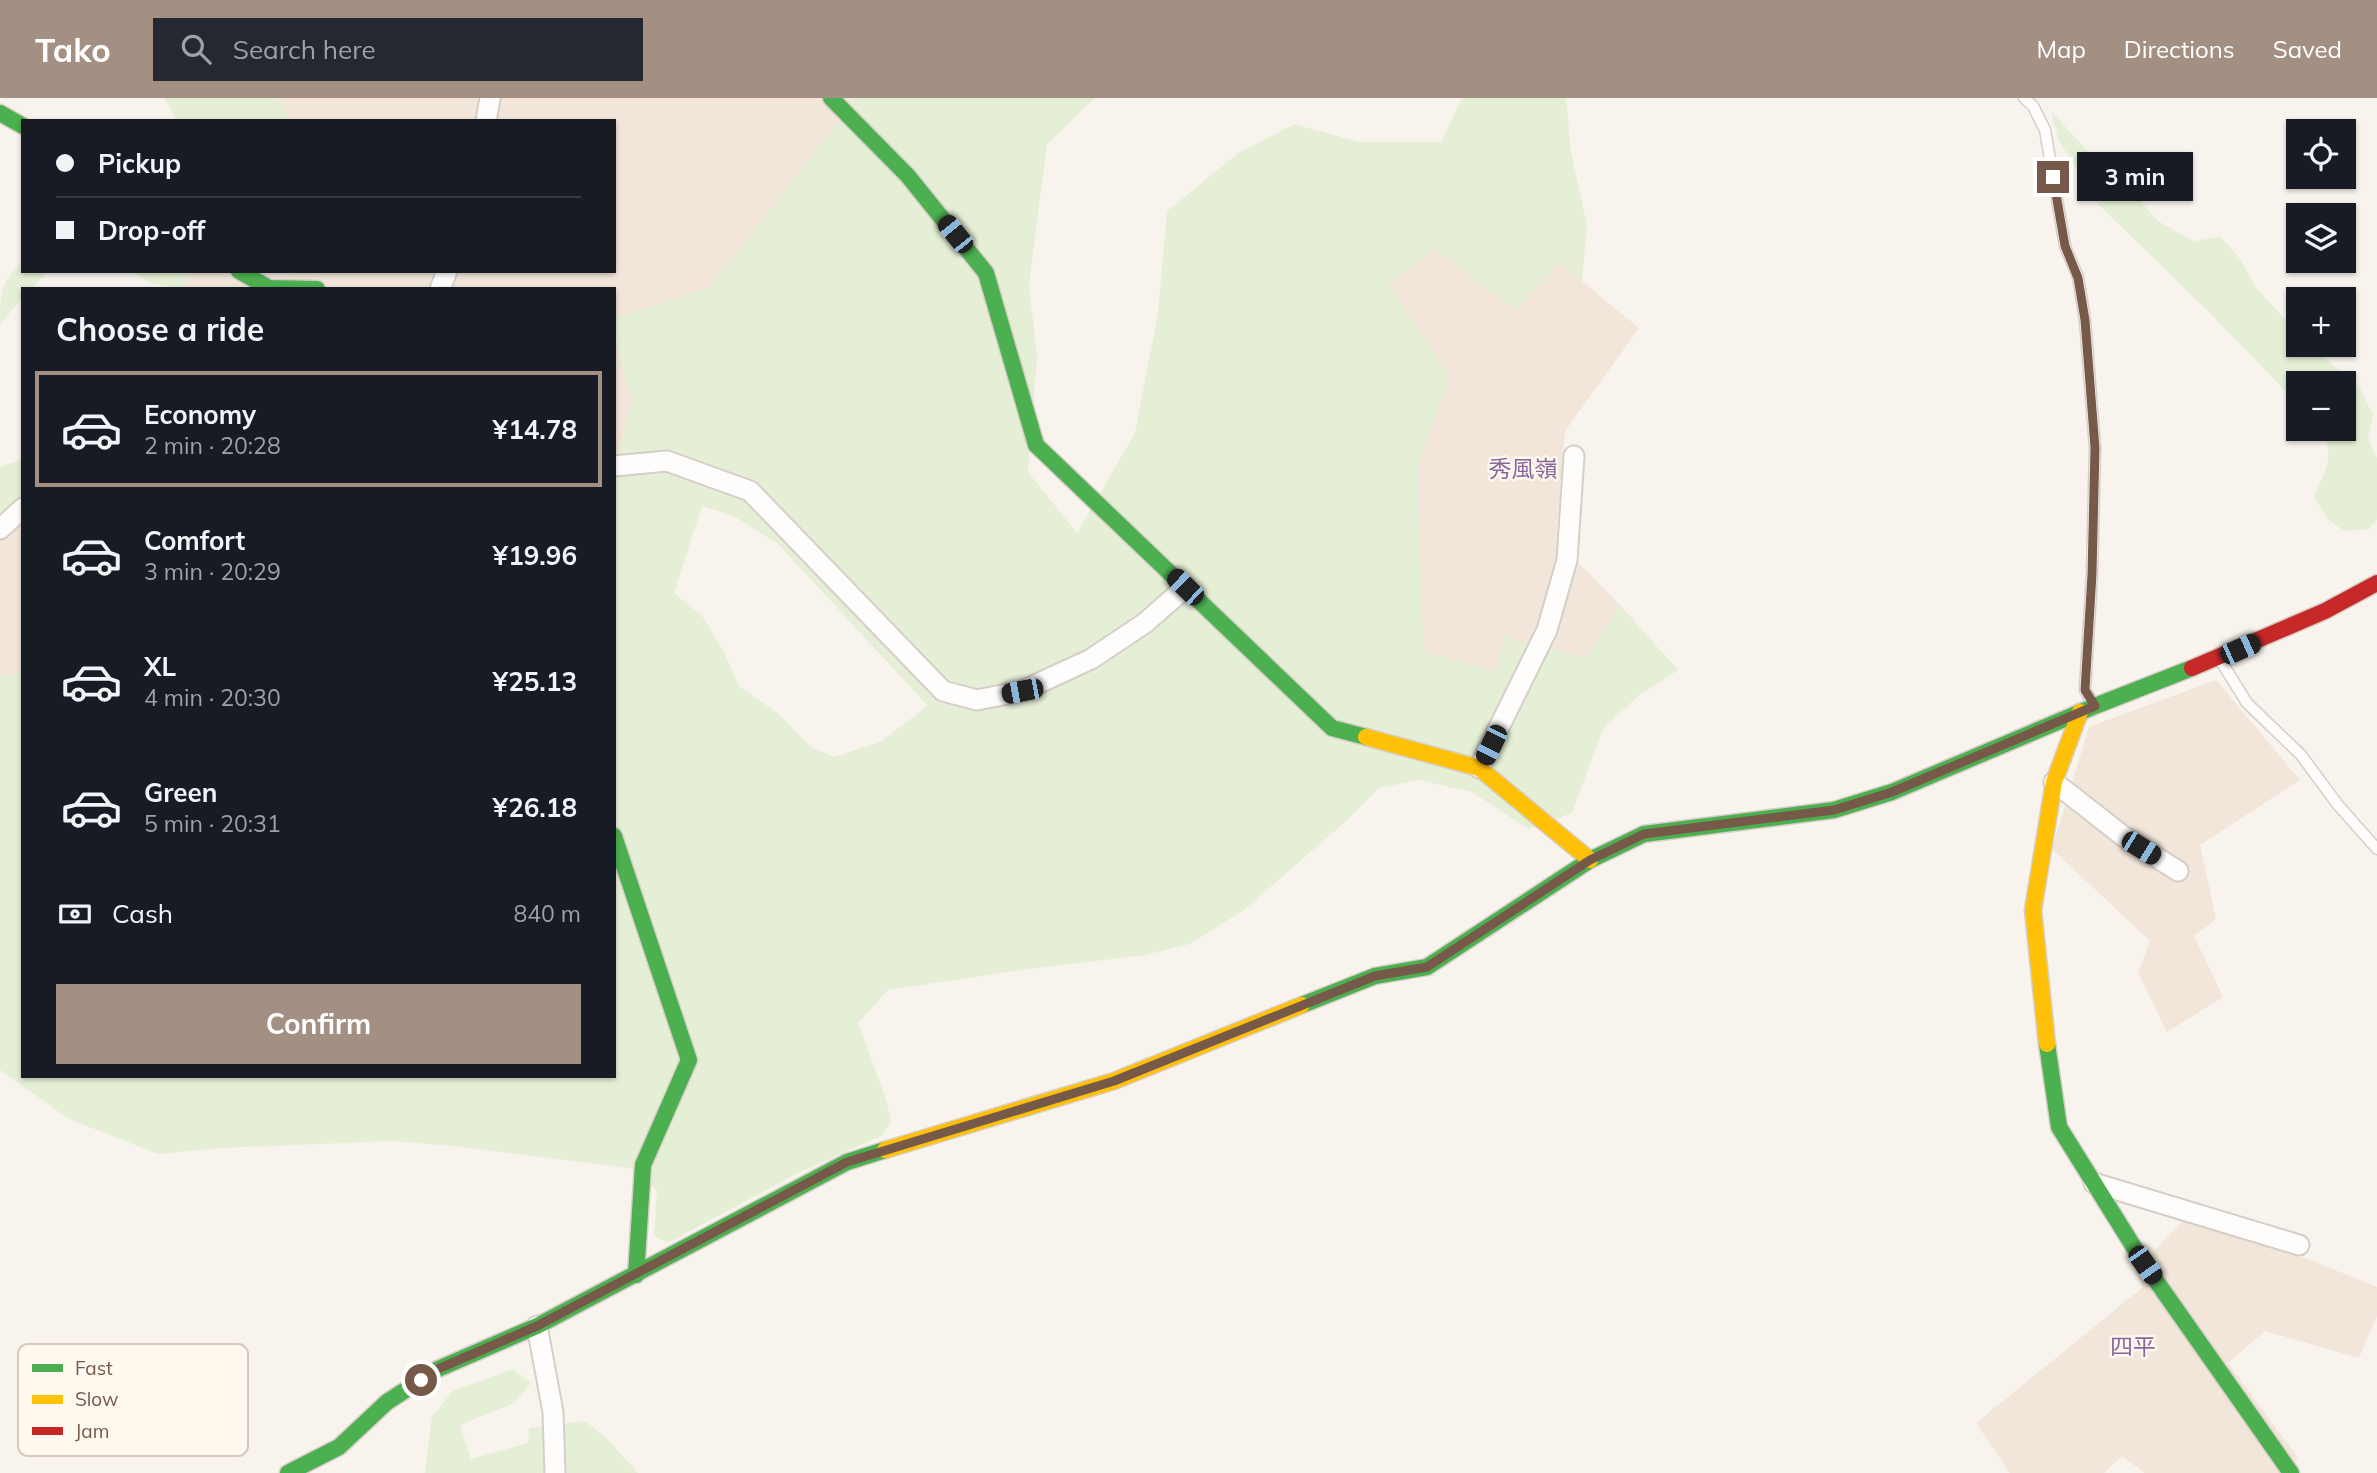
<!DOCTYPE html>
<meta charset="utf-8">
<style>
:root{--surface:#171b24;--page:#242831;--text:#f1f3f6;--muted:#9ea1a6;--line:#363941;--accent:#a48f83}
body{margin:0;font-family:Mulish,"Noto Sans SC",sans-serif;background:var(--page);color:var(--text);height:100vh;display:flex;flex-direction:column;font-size:26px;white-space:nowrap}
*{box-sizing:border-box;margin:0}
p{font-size:23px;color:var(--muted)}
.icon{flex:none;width:38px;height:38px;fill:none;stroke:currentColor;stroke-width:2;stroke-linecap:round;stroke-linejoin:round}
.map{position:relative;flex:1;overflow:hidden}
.details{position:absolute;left:21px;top:189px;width:595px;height:791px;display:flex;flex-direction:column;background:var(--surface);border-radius:0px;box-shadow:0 2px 5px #0004}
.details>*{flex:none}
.guide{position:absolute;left:21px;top:21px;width:595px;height:154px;border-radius:0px;box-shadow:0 2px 5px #0004;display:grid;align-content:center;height:154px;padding:0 35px;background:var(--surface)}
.tools{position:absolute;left:2286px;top:21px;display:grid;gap:14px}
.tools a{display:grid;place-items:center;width:70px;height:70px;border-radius:0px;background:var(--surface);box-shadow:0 2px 5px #0004;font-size:35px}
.end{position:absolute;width:32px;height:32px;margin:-16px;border:9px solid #77594a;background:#fff;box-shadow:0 0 0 4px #fff}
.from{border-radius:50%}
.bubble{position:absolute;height:49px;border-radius:0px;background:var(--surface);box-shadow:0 2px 5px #0004;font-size:23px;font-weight:700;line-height:49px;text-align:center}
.car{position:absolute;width:21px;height:42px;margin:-21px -10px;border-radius:9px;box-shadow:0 0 5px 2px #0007;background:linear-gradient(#222 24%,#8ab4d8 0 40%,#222 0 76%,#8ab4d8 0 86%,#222 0)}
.guide b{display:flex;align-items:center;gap:24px;height:66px;font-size:26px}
.guide b+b{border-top:2px solid var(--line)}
.guide i{width:18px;height:18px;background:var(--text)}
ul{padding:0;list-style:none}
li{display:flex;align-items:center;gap:21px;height:116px;margin:0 14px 10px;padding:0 21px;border:4px solid transparent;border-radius:0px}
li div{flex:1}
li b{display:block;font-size:26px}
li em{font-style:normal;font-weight:700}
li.active{border-color:var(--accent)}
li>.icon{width:63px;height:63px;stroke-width:1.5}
h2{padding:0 35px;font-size:32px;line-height:84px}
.pay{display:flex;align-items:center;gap:18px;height:77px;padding:0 35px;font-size:26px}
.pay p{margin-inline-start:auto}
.cta{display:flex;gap:14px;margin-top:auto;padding:14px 35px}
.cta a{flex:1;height:80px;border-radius:0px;background:var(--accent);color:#fff;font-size:28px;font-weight:700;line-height:80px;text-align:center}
header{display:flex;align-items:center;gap:42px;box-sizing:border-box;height:98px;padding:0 35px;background:var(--accent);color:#fff}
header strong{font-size:33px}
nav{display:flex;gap:38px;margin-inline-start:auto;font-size:24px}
.search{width:490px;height:63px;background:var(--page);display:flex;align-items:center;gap:18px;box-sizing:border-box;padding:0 24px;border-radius:0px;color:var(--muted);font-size:26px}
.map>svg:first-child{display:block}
.residential{fill:#f1e6d9}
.green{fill:#e5efd6;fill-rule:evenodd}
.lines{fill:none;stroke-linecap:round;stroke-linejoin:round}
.lane-casing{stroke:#d6cec8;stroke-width:13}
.street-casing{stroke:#d6cec8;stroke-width:23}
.fast-casing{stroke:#d7cec8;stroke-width:19}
.slow-casing{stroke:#d7cec8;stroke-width:19}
.jam-casing{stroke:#d7cec8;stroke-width:19}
.lane{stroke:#fefdfc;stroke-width:10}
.street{stroke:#fefdfc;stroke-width:19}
.fast{stroke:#4caf50;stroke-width:16}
.slow{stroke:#ffc107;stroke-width:16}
.jam{stroke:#c62828;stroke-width:16}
.route{stroke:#77594a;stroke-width:9}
.labels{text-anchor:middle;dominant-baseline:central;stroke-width:5;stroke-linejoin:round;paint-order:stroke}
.quarter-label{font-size:23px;fill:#88669b;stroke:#fff8ee}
.key{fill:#fff8ee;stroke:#d6c8bd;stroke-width:2}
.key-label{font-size:19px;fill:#77594a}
</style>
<header>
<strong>Tako</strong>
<div class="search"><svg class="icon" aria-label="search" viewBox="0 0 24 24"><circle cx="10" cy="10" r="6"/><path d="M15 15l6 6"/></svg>Search here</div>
<nav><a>Map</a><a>Directions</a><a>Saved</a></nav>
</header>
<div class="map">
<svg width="2377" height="1375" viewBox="0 0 2377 1375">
<rect width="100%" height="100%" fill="#f8f3ec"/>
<g class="residential">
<path d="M279,0H851L854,5L709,190L614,221V191H181L192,173H614V23H289Z"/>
<path d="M1434,150L1558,164L1639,230L1565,333L1556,442L1620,507L1586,560L1504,539L1496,574L1423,553L1417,368L1450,279L1388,187Z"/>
<path d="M614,234L632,303L614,373Z"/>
<path d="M23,410V574L0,578V439Z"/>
<path d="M2216,582L2300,682L2200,747L2216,821L2194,838L2223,899L2167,934L2138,875L2150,843L2052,751L2089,629Z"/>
<path d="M2191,1114L2377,1189V1218L2359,1260L2265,1233L2228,1265L2298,1360L2284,1375H2145L2122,1358L2104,1375H2010L1976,1325L2143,1189L2135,1173Z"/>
</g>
<g class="green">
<path d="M164,0H279L289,23H177Z"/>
<path d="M851,0H1095L1047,46L1029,187L1037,258L1028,374L1077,435L1135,335L1158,215L1167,113L1237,56L1294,26L1359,44H1441L1462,0H1566L1571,54L1587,127L1582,184L1558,165L1516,212L1434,150L1388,187L1450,279L1417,368L1423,553L1496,574L1504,539L1586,560L1620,507L1678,572L1638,598L1603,631L1572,715L1528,731L1472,694L1419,682L1379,690L1345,724L1244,812L1190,846L1145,857L1022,872L888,892L858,925L886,1001L891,1023L883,1037L802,1073L668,1145L654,1138L657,1092L630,1070L454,1048L391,1043L221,1050L158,1056L69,1021L0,972V578L23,574V978H614V373L632,303L614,234V221L709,190L853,5ZM702,408L732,417L778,446L928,608L880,644L834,659L811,649L779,616L739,588L724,554L702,518L674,495Z"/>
<path d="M2051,13L2112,80L2130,91L2158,123L2193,143L2221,139L2240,161L2256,190L2298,235V247H2310L2360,290L2373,317L2368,340L2377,360V421L2369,431L2344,433L2328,421L2314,399C2324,375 2338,353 2319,331H2343V285H2298V306L2209,214L2099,107L2058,41Z"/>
<path d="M23,164V173H48L31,191H23V199L0,226C0,195 0,184 23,164Z"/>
<path d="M131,173H192L181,190L150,185Z"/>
<path d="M23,361V410L0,439V369Z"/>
<path d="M513,1271L531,1285L514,1305L460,1327L471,1361L528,1345L529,1330L585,1323L608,1342L638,1375H425L432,1318L453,1293Z"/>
</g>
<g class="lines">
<defs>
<g id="lane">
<path d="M2024,0L2033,8L2045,32L2065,148L2078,179L2085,222L2095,350L2092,476L2085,592L2094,607"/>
<path d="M2219,560L2247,605L2301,657L2338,707L2377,751"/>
</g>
<g id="street">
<path d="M486,23L490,0"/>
<path d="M440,191L447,173"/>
<path d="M614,368L667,363L750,393L943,593L977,602L1022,593L1091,561L1145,525L1186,489"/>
<path d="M0,431L23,410"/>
<path d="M1479,670L1547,532L1567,462L1574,358"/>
<path d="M2054,684L2123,738L2178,773"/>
<path d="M2094,1085L2299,1147"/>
<path d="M537,1228L553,1314L555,1375"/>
</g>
<g id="fast">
<path d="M831,0L908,78L986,175L1036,347L1332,630L1366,639"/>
<path d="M0,15L23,28"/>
<path d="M239,173L269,190L317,191"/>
<path d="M614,738L689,962L643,1067L636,1177"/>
<path d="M1302,907L1375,878L1427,869L1590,762L1644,736L1834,712L1892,694L2095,608L2192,570"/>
<path d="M2047,946L2059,1029L2145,1167L2291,1375"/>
<path d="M288,1375L339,1349L387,1304L438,1271L537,1228L847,1064L885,1052"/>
</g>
<g id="slow">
<path d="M1366,639L1479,670L1590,762"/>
<path d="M2047,946L2033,812L2054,684L2080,614"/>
<path d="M885,1052L1114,983L1302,907"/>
</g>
<path id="jam" d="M2192,570L2325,513L2377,485"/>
</defs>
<use href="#lane" class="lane-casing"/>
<use href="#street" class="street-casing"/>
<use href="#fast" class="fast-casing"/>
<use href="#slow" class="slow-casing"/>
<use href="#jam" class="jam-casing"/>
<use href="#lane" class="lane"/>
<use href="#street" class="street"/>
<use href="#fast" class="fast"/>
<use href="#slow" class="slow"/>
<use href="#jam" class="jam"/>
</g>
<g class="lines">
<path class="route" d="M421,1282L438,1271L537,1228L847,1064L1114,983L1375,878L1427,869L1590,762L1644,736L1834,712L1892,694L2095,608L2085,592L2092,476L2095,350L2085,222L2078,180L2065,148L2053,79"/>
</g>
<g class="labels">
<g class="quarter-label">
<text x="1523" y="370">秀風嶺</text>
<text x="2133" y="1248">四平</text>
</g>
</g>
<rect x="18" y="1246" width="230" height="112" rx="10" class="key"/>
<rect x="32" y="1266" width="31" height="8" fill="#4caf50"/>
<rect x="32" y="1297" width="31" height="9" fill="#ffc107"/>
<rect x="32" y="1329" width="31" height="8" fill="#c62828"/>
<g class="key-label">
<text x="75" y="1277">Fast</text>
<text x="75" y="1308">Slow</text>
<text x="75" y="1340">Jam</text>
</g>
</svg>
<div class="tools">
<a><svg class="icon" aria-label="locate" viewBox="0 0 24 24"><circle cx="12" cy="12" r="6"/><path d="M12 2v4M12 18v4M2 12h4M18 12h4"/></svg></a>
<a><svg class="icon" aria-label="layers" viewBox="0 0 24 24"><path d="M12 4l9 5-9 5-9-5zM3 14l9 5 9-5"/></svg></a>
<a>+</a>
<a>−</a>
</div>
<i class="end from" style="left:421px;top:1282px"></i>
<i class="end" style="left:2053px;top:79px"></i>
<div class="bubble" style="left:2077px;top:54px;width:116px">3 min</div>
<i class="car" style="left:955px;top:136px;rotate:321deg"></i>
<i class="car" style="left:1185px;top:489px;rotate:314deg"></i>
<i class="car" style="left:2240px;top:551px;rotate:66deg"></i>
<i class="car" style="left:1022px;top:593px;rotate:259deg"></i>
<i class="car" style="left:1491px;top:647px;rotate:206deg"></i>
<i class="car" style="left:2141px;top:750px;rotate:122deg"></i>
<i class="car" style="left:2145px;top:1167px;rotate:145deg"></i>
<div class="guide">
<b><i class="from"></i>Pickup</b>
<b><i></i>Drop-off</b>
</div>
<section class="details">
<h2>Choose a ride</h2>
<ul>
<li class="active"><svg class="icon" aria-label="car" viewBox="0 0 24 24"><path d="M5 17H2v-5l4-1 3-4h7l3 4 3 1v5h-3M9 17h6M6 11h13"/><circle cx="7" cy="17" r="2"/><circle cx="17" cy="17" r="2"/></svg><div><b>Economy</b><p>2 min · 20:28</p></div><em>¥14.78</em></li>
<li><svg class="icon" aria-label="car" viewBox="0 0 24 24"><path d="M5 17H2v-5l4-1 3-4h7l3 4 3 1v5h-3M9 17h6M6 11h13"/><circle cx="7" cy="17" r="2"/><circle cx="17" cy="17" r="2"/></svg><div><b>Comfort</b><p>3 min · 20:29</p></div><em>¥19.96</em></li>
<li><svg class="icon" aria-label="car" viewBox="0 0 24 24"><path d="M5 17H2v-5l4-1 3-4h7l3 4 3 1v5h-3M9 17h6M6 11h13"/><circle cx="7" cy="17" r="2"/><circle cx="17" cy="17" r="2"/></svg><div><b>XL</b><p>4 min · 20:30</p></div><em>¥25.13</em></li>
<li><svg class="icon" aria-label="car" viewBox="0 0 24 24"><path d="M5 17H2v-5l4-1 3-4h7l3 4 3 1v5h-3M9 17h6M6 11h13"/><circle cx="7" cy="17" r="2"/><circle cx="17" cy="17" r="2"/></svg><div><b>Green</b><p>5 min · 20:31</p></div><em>¥26.18</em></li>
</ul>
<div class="pay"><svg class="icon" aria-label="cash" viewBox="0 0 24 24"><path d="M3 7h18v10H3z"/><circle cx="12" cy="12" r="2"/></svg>Cash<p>840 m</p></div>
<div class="cta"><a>Confirm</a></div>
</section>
</div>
